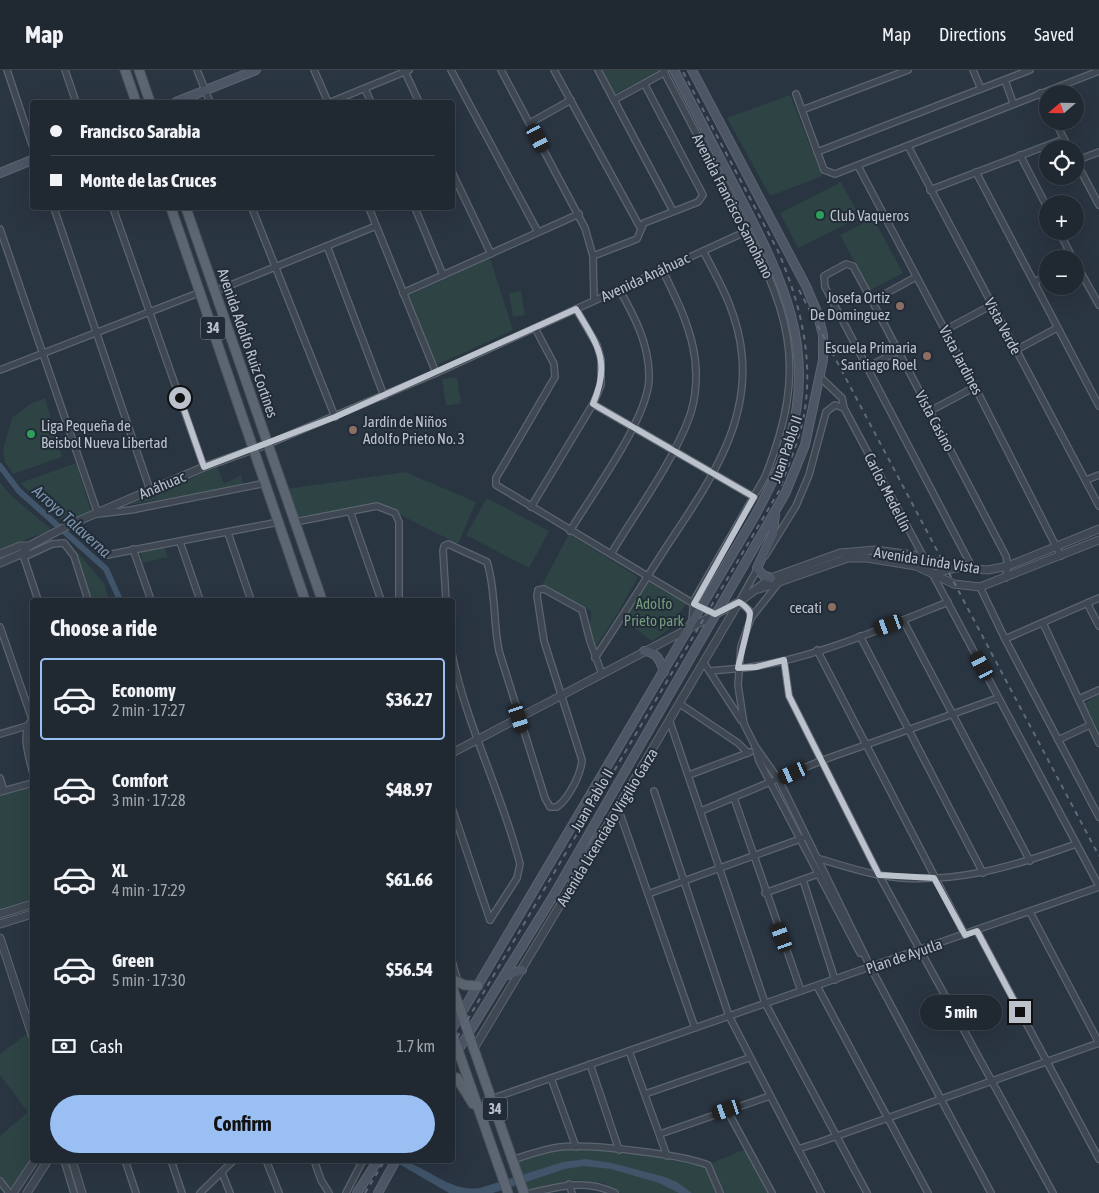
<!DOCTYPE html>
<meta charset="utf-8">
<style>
:root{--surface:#202832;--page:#2d343e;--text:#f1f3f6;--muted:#a2a6ac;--line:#3d444d;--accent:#9abff2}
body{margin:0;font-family:"Asap Condensed",sans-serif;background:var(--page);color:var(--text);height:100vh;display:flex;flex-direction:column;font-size:19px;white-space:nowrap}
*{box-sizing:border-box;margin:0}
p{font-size:16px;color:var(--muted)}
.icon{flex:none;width:28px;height:28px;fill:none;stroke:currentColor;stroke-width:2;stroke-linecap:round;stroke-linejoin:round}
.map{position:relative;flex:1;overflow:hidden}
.drawer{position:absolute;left:30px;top:528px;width:425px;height:565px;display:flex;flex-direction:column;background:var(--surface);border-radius:5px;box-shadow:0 5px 20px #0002,0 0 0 1px var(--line)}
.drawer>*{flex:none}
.hud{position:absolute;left:30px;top:30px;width:425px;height:110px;border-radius:5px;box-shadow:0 5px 20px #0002,0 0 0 1px var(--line);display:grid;align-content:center;height:110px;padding:0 20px;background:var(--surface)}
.needle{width:32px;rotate:250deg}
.buttons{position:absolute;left:1039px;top:15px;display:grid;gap:10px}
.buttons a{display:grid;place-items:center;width:45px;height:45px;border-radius:50%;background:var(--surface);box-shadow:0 5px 20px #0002,0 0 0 1px var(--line);font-size:25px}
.end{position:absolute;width:22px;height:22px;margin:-11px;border:6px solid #bbc2cc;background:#111;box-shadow:0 0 0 2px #111}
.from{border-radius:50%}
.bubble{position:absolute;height:35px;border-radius:18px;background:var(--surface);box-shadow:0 5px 20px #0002,0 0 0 1px var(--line);font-size:16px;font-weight:700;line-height:35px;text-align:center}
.car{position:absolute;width:15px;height:30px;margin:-15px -8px;border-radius:6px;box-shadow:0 0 4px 1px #0007;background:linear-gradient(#222 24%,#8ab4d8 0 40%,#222 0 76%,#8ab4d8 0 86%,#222 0)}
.hud b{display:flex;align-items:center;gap:18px;height:48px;font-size:19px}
.hud b+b{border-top:1px solid var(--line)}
.hud i{width:12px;height:12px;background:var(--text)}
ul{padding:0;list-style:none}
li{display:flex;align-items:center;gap:15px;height:82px;margin:0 10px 8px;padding:0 10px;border:2px solid transparent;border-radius:5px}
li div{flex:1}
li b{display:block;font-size:19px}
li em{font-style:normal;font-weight:700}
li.active{border-color:var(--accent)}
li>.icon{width:45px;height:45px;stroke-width:1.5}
h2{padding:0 20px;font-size:22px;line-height:60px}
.pay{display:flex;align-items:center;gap:12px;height:55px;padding:0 20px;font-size:19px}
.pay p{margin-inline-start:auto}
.cta{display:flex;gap:10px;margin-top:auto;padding:10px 20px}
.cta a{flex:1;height:58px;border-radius:30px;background:var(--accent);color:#111;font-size:20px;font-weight:700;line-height:58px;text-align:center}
header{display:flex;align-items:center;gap:30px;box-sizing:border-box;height:70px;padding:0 25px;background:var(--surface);border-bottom:1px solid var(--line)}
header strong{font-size:24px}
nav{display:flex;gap:28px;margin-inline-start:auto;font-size:18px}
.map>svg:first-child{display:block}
.green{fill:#2d4344}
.water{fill:#40546a}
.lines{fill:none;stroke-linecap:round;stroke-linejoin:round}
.canal{stroke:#40546a;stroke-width:6}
.minor-casing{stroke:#5c656f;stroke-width:8}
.tertiary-casing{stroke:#5c656f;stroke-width:9}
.secondary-casing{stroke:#5c656f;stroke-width:10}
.primary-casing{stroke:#47505b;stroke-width:11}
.minor{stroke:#3e4752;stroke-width:5.5}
.tertiary{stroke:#3e4752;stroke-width:7}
.secondary{stroke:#4c5665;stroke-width:8}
.primary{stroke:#5c6672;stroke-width:9}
.rail{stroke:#606b79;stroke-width:2;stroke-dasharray:5 5;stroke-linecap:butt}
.route{stroke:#bbc2cc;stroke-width:6}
.leisure-dot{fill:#2e9e5b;stroke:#222c38;stroke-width:2}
.education-dot{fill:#8d6e63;stroke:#222c38;stroke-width:2}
.labels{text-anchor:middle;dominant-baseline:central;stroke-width:4;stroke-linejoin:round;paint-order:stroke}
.shield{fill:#222c38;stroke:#8d95a0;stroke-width:1}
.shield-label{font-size:14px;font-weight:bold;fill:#bbc2cc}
.street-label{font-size:15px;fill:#bbc2cc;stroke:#222c38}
.poi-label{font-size:15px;fill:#bbc2cc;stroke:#222c38;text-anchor:start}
.park-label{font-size:15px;fill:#749b7b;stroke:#222c38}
.water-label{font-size:16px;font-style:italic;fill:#7e94ac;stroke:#222c38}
</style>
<header>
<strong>Map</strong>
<nav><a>Map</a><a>Directions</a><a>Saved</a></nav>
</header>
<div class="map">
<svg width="1099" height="1123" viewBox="0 0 1099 1123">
<rect width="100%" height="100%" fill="#2a3542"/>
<g class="green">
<path d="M599,0H658V1L615,24Z"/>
<path d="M790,25L822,106L770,126L727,48Z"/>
<path d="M841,112L860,147L798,178L780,143Z"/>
<path d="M873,148L903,203L870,220L840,165Z"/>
<path d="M490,188L513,260L439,294L434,292L408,226Z"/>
<path d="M521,221L525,245L513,247L509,223Z"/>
<path d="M457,307L461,333L446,336L442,309Z"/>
<path d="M45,328L62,387L13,404L5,392L3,380L12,348L30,334Z"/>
<path d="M76,393L91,441L65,452L20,413Z"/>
<path d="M217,397L224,414L241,405L243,415L129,435Z"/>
<path d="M405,402L476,432L458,474L379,434L295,448L292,430L287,419Z"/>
<path d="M0,412L11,426L52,460L0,479Z"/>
<path d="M487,428L549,461L529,498L466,465Z"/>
<path d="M569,464L638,507L614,549L595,577L589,566L591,541L542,515Z"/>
<path d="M164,477L168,487L143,493L140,482Z"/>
<path d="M75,479L105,515L109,530H90Z"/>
<path d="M647,511L686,534L668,560L652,571L623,550Z"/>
<path d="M1099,625V662L1085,633Z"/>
<path d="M32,716V829L0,840V725Z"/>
<path d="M28,963L32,977V1088L11,1119L0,1105V1066L28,1042L0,1005V984Z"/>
<path d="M564,1078L619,1081L702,1096L706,1098L719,1123H621L603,1113L576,1110L528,1123L516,1091Z"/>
<path d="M745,1079L768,1123H722L710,1094Z"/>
</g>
<path class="water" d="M392,1090C424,1090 445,1123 480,1118L563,1092L586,1089L612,1093L665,1107L677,1112L692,1123H679L659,1113L611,1099L584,1096L565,1099L493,1123H449Z"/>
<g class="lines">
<path class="canal" d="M0,396L19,421L106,499L120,530"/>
<defs>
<g id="minor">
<path d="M7,0L32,75"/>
<path d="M65,0L76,32"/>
<path d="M197,0L210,32"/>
<path d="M314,0L328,32"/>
<path d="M451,0L538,162"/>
<path d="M501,0L585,158L593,186L594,230"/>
<path d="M554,0L641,159"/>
<path d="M598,0L673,141"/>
<path d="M663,0C687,45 710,90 733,134C788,238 811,292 765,407L694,530L692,551"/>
<path d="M973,0L981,19"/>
<path d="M405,2L419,32"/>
<path d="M1005,10L1013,33"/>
<path d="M365,19L371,32"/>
<path d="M1040,23L1048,38"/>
<path d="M796,24L824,100L835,104L1099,1"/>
<path d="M614,30L665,2"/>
<path d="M331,32L409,0"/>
<path d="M802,40L908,0"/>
<path d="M1055,51L1069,79"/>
<path d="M530,53L571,30"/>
<path d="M908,76L1099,436"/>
<path d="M817,82L1030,0"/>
<path d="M1020,85L1048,139"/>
<path d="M1075,90L1099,135"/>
<path d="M1075,91L1099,82"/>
<path d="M858,96L975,317L1061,486"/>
<path d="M452,102L491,184"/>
<path d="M976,102L1099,336"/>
<path d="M930,120L1064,69"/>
<path d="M54,138L150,420"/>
<path d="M113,138L204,397"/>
<path d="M252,138L335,347"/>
<path d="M369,138L436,303"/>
<path d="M415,138L443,205"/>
<path d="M0,159L98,444L131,440L266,413"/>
<path d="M1059,161L1073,189"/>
<path d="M327,176L384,326"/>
<path d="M593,186L637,169L644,153L698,132L703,125L645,15"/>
<path d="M1075,192L1099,235"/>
<path d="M1034,212L1048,205"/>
<path d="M216,221L376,156"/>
<path d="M403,223L579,144"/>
<path d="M872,231L916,207"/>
<path d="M535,258L554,294L555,307L496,408V415L694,534L715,544"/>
<path d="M945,260L992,235"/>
<path d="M1016,280L1057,258"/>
<path d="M868,297L898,281"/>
<path d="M0,300L201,222"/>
<path d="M821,308L842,328L844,338"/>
<path d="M593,334L754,427"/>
<path d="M930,341L975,317"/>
<path d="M268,374L436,303L747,161"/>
<path d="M1086,410L1099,405"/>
<path d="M531,437L593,334L601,315V289L597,275L576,239"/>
<path d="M350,441L381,530"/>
<path d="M295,452L377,436L395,443L399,452V530"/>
<path d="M570,461C592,424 648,349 649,309C650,276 635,247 619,219"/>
<path d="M228,463L251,530"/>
<path d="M180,472L200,530"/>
<path d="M133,479L151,530"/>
<path d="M611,484C635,443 673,392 689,348C697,327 698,299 693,277C687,249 674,224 662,199"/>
<path d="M23,485L38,530"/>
<path d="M107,485L279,452"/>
<path d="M765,486L796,436L809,405L826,342L835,335L844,338L1099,816"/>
<path d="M24,487L52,474L64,473L74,486L88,530"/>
<path d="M973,499L825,217L824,206L846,194L853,196L872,231L1006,486L1008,496L1005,508"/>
<path d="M780,511L751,548L741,576L738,615L744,654L755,676L779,710L871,898L991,1123"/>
<path d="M980,517L1005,569L1099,747"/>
<path d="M446,530L443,481L444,476L448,474L487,492C496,520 493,552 499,581L545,728L550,737H557C569,728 581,704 582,690L544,571L537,526L538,520L544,519L582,540L590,571L602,604"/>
<path d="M1087,533L1099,556"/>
<path d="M751,548L749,540L739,532L759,496"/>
<path d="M903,550L1030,791"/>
<path d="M1043,553L1099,673"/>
<path d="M0,557L32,649C21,664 28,683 32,700"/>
<path d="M860,566L983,803"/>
<path d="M1005,569L1099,528"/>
<path d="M817,580L965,865"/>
<path d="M452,584C467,657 502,723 520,794L517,808L490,850"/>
<path d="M595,588C619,552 642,515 665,479C703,421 749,360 742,286C739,247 721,214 703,181"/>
<path d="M784,591L789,626L879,805L1053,1123"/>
<path d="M704,593L741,650"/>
<path d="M711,601C726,599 742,599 757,596C817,587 891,555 948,532"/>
<path d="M1079,629L1099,620"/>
<path d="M680,634L738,673L748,683"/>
<path d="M670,652L765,933L867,1123"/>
<path d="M0,664L27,656"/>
<path d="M1058,670L1090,655"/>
<path d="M755,676L759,691L860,883"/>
<path d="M689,705L750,682"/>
<path d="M0,708L4,721"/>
<path d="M654,721L729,946L821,1123"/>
<path d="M0,722L32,713"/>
<path d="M734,728L801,921"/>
<path d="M452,738L490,850"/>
<path d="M618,738L695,958"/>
<path d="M701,741L823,690L998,628"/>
<path d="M817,788C837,794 858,801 879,805C947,817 1013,797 1076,774"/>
<path d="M803,810L835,910"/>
<path d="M765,823L818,804"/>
<path d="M648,824L803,768"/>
<path d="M1030,842L1099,973"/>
<path d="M977,861L1099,1089"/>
<path d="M452,891L458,912"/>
<path d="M817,916L928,1123"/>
<path d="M629,981L667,1086"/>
<path d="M590,994L619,1080"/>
<path d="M551,1008L576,1077"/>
<path d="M645,1024L749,988"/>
<path d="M491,1029L1099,817"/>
<path d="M727,1040L772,1123"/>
<path d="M660,1064L770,1026"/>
<path d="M820,1072L1099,973"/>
<path d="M798,1079L817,1073"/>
<path d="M64,1090L74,1123"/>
<path d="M125,1090L136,1123"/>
<path d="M171,1090L182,1123"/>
<path d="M266,1090L279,1123"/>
<path d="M314,1090L321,1110L329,1123"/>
<path d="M512,1090C528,1085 544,1079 560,1077C591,1074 680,1084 708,1095L720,1123"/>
<path d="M222,1103L230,1123"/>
<path d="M0,1111L9,1123"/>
<path d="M569,1114L572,1123"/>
<path d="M200,1123L234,1090"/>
<path d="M346,1123L363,1090"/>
<path d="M531,1123C561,1116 586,1109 615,1123"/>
</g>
<g id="tertiary">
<path d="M0,484L20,476H29"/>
<path d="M0,493L23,483L29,476L71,454L204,397L268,374"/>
<path d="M934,504L955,498"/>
<path d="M759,519L848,488H867L916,496L954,514L980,517L1099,470"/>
<path d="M452,683L739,532L771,508L840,483L875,480L913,485L957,498L988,500L1008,496L1099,459"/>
<path d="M604,761L739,532"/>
<path d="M0,844L32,834"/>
<path d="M0,854L32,844"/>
<path d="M0,868L32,965"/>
<path d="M473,980L595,777"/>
<path d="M72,1090L82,1123"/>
<path d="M13,1123L35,1090"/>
<path d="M27,1123L48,1090"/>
</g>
<g id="secondary">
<path d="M176,32L256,0"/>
<path d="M0,103L32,90"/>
<path d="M771,508L763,505L757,498L773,464L775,444"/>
<path d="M644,581C657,582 660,590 664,602"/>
<path d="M569,807L606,758"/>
<path d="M504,906L522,900"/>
<path d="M452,959L756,444C768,421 781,397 789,372C818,275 780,205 737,121C716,81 695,40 674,0"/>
<path d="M452,990L552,828L785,424L805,375L823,290V265L817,242L806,216L692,0"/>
<path d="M357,1123L378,1090"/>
<path d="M378,1123L396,1090"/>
</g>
<g id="primary">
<path d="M125,0L136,32"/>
<path d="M139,0L150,32"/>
<path d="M171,138L305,530"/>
<path d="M186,138L322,530"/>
<path d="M452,909L464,915L478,916"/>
<path d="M452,916L524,1123"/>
<path d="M452,963L508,1123"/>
<path d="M452,1007L457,1008L473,1034"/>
</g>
</defs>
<use href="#minor" class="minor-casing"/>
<use href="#tertiary" class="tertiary-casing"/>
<use href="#secondary" class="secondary-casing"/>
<use href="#primary" class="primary-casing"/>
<use href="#minor" class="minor"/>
<use href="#tertiary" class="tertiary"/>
<use href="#secondary" class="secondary"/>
<use href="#primary" class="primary"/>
<g class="rail">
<path d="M799,220L1099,786"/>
<path d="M452,976L779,421C788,396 799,371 804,345C814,288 800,232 778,181L682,0"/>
<path d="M365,1123L385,1090"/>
</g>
</g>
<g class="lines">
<path class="route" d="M180,328L204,397L335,347L576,239C598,276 611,291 593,334L754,427L694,534L715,544L739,532C744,535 748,538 750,543C751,547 740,588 738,598L756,597L784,590L789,626L879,805L934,808L965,865L977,861L1020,942"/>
</g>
<g class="leisure-dot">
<circle cx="820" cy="145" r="5"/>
<circle cx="31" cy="364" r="5"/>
</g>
<g class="education-dot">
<circle cx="900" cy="236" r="5"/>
<circle cx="927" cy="286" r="5"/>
<circle cx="353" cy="360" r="5"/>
<circle cx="832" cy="537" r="5"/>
</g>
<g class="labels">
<g class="shield">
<rect x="200.5" y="246.5" width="25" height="23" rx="4"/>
<rect x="482.5" y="1027.5" width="25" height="23" rx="4"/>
</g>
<g class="shield-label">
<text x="213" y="258">34</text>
<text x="495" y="1039">34</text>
</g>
<g class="street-label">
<text transform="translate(733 136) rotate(63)">Avenida Francisco Samohano</text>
<text transform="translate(645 207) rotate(-25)">Avenida Anáhuac</text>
<text transform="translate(1003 256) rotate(62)">Vista Verde</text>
<text transform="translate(248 273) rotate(71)">Avenida Adolfo Ruíz Cortines</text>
<text transform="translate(961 290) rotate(62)">Vista Jardines</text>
<text transform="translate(935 351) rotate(62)">Vista Casino</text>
<text transform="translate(786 379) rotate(-71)">Juan Pablo II</text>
<text transform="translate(162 415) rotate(-23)">Anáhuac</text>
<text transform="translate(888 422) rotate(63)">Carlos Medellín</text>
<text transform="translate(927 490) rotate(9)">Avenida Linda Vista</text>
<text transform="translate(592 730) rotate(-60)">Juan Pablo II</text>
<text transform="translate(607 757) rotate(-59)">Avenida Licenciado Virgilio Garza</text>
<text transform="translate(904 886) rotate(-19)">Plan de Ayutla</text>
</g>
<g class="poi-label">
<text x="830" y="145">Club Vaqueros</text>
<text x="890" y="227" text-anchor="end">Josefa Ortiz<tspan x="890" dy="17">De Dominguez</tspan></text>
<text x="917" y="277" text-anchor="end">Escuela Primaria<tspan x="917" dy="17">Santiago Roel</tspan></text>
<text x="363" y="351">Jardín de Niños<tspan x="363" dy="17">Adolfo Prieto No. 3</tspan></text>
<text x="41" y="355">Liga Pequeña de<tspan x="41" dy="17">Beisbol Nueva Libertad</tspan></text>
<text x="822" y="537" text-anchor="end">cecati</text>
</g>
<g class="park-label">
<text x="654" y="533">Adolfo<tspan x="654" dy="17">Prieto park</tspan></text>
</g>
<g class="water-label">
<text transform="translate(72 451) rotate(42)">Arroyo Talaverna</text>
</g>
</g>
</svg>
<div class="buttons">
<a><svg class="needle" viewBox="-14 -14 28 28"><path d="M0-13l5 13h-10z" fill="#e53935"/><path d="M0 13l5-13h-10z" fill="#a2a6ac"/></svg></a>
<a><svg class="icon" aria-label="locate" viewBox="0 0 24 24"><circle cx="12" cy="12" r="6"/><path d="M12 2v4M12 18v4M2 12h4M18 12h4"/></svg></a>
<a>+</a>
<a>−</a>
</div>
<i class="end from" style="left:180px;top:328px"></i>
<i class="end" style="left:1020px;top:942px"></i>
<div class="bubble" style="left:920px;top:925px;width:82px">5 min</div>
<i class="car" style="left:538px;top:68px;rotate:152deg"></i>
<i class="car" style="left:889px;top:555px;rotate:250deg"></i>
<i class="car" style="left:982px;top:596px;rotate:332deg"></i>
<i class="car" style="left:519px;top:648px;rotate:162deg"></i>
<i class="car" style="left:793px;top:703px;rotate:246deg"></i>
<i class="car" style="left:782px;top:867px;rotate:340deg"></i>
<i class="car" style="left:727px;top:1040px;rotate:251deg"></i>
<div class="hud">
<b><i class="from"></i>Francisco Sarabia</b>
<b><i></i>Monte de las Cruces</b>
</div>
<section class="drawer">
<h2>Choose a ride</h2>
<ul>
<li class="active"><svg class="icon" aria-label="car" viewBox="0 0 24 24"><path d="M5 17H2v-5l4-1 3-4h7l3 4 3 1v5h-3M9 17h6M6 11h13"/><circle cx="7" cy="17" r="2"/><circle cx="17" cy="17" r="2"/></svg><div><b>Economy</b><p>2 min · 17:27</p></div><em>$36.27</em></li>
<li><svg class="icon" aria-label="car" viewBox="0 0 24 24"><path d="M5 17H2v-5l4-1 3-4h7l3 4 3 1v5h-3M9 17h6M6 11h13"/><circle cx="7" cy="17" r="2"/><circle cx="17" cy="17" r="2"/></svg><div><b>Comfort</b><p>3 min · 17:28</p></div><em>$48.97</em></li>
<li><svg class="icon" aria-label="car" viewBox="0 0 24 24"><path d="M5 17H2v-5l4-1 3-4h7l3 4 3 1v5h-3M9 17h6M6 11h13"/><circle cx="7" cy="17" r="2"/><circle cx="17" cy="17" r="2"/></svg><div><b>XL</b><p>4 min · 17:29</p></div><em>$61.66</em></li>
<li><svg class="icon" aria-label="car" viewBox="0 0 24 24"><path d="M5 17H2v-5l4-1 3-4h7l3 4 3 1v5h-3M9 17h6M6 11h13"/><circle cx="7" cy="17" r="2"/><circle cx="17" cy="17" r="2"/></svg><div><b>Green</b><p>5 min · 17:30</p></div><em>$56.54</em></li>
</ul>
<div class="pay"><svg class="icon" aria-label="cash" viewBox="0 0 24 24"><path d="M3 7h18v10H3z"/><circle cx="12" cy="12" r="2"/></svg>Cash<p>1.7 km</p></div>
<div class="cta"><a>Confirm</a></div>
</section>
</div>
